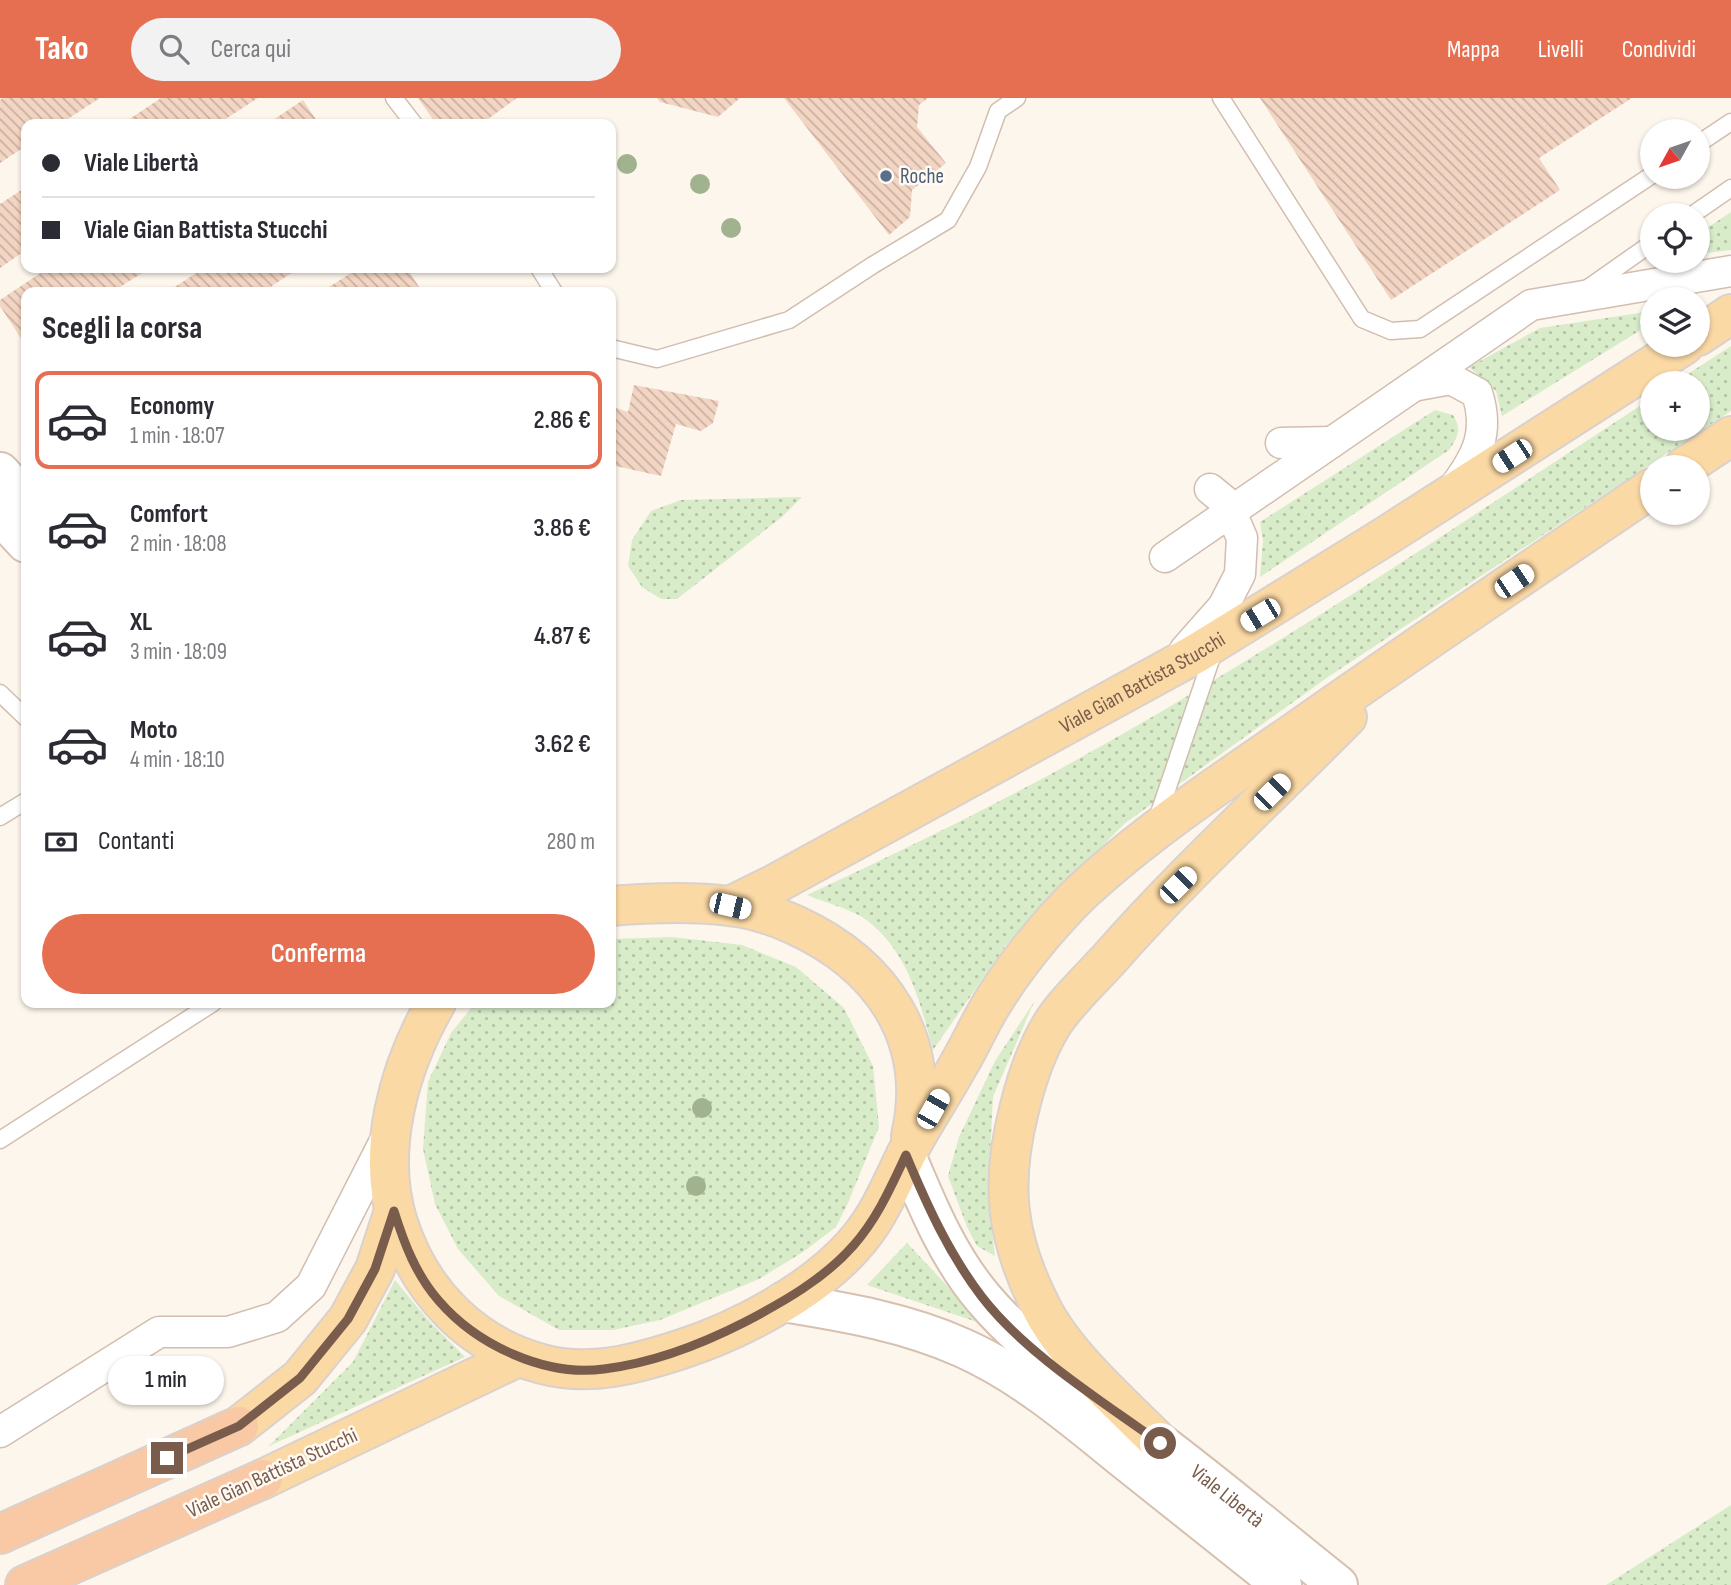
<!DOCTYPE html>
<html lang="it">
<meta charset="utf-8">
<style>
:root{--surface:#fff;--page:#f2f2f3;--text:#2b2b33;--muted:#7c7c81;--line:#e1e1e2;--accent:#e76f51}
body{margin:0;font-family:"Sofia Sans Condensed",sans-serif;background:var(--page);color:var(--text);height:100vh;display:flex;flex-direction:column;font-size:26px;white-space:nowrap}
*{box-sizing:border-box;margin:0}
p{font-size:23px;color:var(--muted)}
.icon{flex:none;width:38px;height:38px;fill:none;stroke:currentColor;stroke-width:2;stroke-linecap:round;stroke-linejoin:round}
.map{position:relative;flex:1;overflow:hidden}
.panel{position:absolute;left:21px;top:189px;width:595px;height:721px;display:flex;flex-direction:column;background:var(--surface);border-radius:14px;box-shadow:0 2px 5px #0004}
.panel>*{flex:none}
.top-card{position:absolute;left:21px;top:21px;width:595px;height:154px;border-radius:14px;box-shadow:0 2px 5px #0004;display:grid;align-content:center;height:154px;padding:0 21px;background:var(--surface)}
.needle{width:46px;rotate:230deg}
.fabs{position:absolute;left:1640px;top:21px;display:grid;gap:14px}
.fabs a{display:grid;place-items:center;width:70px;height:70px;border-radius:50%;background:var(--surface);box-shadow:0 2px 5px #0004;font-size:35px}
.end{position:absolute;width:32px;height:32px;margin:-16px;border:9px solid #7a5c4d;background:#fff;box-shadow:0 0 0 4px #fff}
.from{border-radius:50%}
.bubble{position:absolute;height:49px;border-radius:24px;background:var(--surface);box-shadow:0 2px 5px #0004;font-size:23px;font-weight:600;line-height:49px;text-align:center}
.car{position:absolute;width:21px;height:42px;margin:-21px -10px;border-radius:9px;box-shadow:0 0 5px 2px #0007;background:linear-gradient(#fff 24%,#345 0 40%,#fff 0 76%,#345 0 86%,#fff 0)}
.top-card b{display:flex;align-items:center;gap:24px;height:66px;font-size:26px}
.top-card b+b{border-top:2px solid var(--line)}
.top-card i{width:18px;height:18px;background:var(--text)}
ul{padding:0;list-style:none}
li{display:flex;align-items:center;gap:21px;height:98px;margin:0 14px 10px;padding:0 7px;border:4px solid transparent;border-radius:14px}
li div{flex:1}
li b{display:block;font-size:26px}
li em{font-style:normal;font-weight:600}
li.on{border-color:var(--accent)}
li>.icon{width:63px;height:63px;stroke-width:1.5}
h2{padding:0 21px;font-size:32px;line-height:84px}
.pay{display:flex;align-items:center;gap:18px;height:77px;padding:0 21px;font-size:26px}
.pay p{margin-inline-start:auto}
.cta{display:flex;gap:14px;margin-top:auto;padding:14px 21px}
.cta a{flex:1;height:80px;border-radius:42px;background:var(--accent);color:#fff;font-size:28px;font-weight:600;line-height:80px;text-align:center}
header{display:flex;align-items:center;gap:42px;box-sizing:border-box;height:98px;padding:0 35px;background:var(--accent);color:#fff}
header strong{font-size:33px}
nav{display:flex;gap:38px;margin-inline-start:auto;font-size:24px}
.search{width:490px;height:63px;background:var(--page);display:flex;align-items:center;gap:18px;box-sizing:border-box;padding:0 24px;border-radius:38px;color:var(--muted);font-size:26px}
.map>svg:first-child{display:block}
.grass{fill:url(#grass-dots)}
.building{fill:url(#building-back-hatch)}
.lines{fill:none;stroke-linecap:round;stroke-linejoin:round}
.service-casing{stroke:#d1beb0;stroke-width:19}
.minor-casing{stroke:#d1beb0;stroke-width:33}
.secondary-casing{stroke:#d6c0b0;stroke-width:42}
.primary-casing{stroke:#dad1cd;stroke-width:42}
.trunk-casing{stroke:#dad1cd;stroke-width:42}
.service{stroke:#fff;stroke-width:16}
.minor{stroke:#fff;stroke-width:30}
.secondary{stroke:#fff;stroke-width:38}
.primary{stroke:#fbd9a5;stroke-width:38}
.trunk{stroke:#f9c8a4;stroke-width:38}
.tree{fill:#a0b28e}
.route{stroke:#7a5c4d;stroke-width:9}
.service-dot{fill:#5c6f8a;stroke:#fffaf3;stroke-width:2.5}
.labels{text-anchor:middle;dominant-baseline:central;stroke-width:5;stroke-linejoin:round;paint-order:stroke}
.service-label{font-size:21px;fill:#4e5e75;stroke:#fffaf3;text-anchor:start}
.street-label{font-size:21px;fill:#7a5c4d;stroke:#fffaf3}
</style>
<header>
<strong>Tako</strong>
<div class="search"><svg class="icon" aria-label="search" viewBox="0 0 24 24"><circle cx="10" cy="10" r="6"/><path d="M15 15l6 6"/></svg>Cerca qui</div>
<nav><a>Mappa</a><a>Livelli</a><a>Condividi</a></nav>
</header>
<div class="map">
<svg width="1731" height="1487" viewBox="0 0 1731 1487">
<defs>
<pattern id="grass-dots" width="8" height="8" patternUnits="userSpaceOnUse" patternTransform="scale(1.75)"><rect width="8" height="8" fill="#d8ecc9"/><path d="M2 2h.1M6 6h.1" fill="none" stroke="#b4c2a5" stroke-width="1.8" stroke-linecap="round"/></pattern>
<pattern id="building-back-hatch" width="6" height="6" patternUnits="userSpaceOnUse" patternTransform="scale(1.75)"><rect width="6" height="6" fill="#f3d5c3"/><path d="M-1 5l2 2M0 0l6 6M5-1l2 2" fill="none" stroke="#cab0a1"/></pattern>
</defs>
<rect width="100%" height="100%" fill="#fdf6ec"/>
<g class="grass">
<path d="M1731,114V152L1698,156V136Z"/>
<path d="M1652,213V225L1502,318L1496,293L1469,269L1540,230Z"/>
<path d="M1731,248V313L1328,579L1124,726L1007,846L933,952C920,904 909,856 868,823C854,812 824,804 807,797C913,748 1018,696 1119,638C1302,534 1476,415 1652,300V331H1698V285H1674Z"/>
<path d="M1435,312L1453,317C1462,331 1458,339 1449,352L1260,479L1263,442L1260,424Z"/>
<path d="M802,399L783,418L677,501H661L642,489L628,468L632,442L651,413L681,402Z"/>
<path d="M672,839L742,847L796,869L844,910L873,968L879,1029L848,1105L836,1129L803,1154L759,1181L660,1222L613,1232H559L499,1198L458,1151L435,1106L423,1051L428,984L451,935L475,905H611V841Z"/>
<path d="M1034,904L993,999L988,1098L995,1158L977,1148L967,1129L948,1078L959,1039L995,963Z"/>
<path d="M907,1145L983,1226L867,1187Z"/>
<path d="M395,1182L428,1222L465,1259L269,1348L353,1264Z"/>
<path d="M1731,1407V1487H1606Z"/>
</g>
<g class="building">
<path d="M3,0H100L60,26H26V48L0,65V2Z"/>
<path d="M161,0H258L218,26H122Z"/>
<path d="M418,0H517L481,26H436Z"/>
<path d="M657,0H740L718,19L660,4Z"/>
<path d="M784,0H928L919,7L917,29L946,65L912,92L910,119L889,137Z"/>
<path d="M1260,0H1632L1539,60L1560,92L1391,202Z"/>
<path d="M303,2L319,26H267Z"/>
<path d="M26,89V152L0,170V106Z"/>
<path d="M48,170H150L112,194H26V248L0,208V202Z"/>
<path d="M204,170H299L263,194H167Z"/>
<path d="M359,170H407L421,192L417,194H321Z"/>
<path d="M634,287L719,303L713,325L701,333L676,326L661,378L611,367V308L628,314Z"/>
</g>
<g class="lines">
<defs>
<g id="service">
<path d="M394,0L414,26"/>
<path d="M1221,0L1362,221L1391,233L1420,231L1652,77"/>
<path d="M1698,46L1731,24"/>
<path d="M1692,117L1731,90"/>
<path d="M539,170L554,194"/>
<path d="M1585,192L1652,145"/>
<path d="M611,250L657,261L789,222L873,167L948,122L978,69L998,13L1017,0"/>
<path d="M0,595L26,620"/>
<path d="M0,719L26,703"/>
<path d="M1157,721L1215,550"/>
<path d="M0,1042L213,905"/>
</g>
<g id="minor">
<path d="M1418,287L1451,281L1477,295C1490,335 1477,359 1453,391"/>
<path d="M1281,345L1332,344"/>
<path d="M1165,459L1531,207L1731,173"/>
<path d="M1185,552L1223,509L1240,476L1242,440L1227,405L1210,391"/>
<path d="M0,1334L159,1234H228L277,1219L311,1188L388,1037"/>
</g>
<g id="secondary">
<path d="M0,374L26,403"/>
<path d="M0,417L26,445"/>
<path id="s1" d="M906,1057C927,1107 948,1159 984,1201C1033,1259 1100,1299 1160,1345C1221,1391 1279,1440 1338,1487"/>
<path d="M783,1204C844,1214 906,1224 963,1250C1021,1276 1071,1318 1120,1358C1174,1401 1228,1444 1282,1487"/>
</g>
<g id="primary">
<path d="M1698,238L1731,216"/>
<path d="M1684,369L1731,338"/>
<path d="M611,808C649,805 690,803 729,808C751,810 775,818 795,827C882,867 933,941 911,1038"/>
<path id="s2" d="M730,808L775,786L1197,555L1386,438L1684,247"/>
<path d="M436,905C399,969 375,1053 398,1125C420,1194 471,1247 542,1266C590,1279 636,1266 682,1251C740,1232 812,1194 853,1148C878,1121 890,1089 906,1057C922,1026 942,997 959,966C972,944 982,920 996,899C1020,861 1061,811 1095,782C1157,727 1227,681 1295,634C1413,551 1532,471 1652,390"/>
<path d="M239,1328L300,1280L348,1221L375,1171L394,1113"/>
<path d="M1160,1345C1122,1307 1066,1258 1042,1211C1006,1141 1000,1087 1019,1012C1026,983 1036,953 1051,928C1063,907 1093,879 1110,860C1184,776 1268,699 1347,619"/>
<path d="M263,1381L518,1259"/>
</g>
<g id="trunk">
<path d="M0,1436L239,1328"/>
<path d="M25,1487L263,1381"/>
</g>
</defs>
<use href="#service" class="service-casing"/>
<use href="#minor" class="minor-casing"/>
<use href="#secondary" class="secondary-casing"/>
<use href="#primary" class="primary-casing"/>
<use href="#trunk" class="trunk-casing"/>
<use href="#service" class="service"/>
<use href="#minor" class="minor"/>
<use href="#secondary" class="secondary"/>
<use href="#primary" class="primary"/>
<use href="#trunk" class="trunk"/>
</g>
<g class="tree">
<circle cx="627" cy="66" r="10"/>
<circle cx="700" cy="86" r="10"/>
<circle cx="731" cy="130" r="10"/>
<circle cx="702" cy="1010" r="10"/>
<circle cx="696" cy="1088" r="10"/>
</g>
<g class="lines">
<path class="route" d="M167,1360L239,1328L300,1280L348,1221L375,1171L394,1113C404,1145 416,1177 439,1203C477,1247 545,1279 604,1271C653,1265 702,1246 745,1224C783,1204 824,1181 853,1148C877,1121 891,1089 906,1057C927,1107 949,1156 982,1199C1026,1256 1102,1303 1160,1345"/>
</g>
<circle class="service-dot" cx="886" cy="78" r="7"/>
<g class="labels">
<g class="service-label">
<text x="900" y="78">Roche</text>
</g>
<g class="street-label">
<text stroke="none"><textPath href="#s2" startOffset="469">Viale Gian Battista Stucchi</textPath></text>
<text transform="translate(272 1375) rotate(-25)">Viale Gian Battista Stucchi</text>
<text stroke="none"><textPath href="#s1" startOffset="478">Viale Libertà</textPath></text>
</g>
</g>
</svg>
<div class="fabs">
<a><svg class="needle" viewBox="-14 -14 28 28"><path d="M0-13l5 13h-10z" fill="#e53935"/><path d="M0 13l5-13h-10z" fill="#7c7c81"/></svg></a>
<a><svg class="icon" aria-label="locate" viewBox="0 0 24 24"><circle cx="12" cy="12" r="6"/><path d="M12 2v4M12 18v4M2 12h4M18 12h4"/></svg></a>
<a><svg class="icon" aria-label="layers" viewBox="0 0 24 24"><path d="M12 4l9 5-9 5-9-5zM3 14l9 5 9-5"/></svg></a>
<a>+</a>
<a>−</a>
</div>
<i class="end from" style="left:1160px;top:1345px"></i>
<i class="end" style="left:167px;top:1360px"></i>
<div class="bubble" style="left:108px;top:1258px;width:116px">1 min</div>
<i class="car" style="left:1512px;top:358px;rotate:237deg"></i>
<i class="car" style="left:1514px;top:483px;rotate:56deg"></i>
<i class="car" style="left:1260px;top:517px;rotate:239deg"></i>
<i class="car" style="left:1272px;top:694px;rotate:45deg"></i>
<i class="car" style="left:1178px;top:787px;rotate:45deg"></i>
<i class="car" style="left:730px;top:808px;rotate:103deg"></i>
<i class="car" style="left:933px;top:1011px;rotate:30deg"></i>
<div class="top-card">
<b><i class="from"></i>Viale Libertà</b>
<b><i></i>Viale Gian Battista Stucchi</b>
</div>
<section class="panel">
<h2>Scegli la corsa</h2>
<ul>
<li class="on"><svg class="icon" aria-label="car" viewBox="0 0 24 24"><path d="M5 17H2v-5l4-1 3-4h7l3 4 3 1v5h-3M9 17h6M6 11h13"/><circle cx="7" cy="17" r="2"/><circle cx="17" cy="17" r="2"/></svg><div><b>Economy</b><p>1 min · 18:07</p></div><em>2.86 €</em></li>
<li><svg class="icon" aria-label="car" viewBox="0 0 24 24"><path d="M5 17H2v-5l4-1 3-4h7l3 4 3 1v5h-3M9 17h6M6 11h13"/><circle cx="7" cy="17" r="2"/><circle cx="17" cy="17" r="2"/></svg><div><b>Comfort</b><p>2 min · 18:08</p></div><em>3.86 €</em></li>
<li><svg class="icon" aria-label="car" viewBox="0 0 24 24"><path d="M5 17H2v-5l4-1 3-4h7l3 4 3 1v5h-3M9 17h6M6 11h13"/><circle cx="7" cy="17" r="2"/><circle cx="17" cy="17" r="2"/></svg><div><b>XL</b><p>3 min · 18:09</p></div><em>4.87 €</em></li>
<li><svg class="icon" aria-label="car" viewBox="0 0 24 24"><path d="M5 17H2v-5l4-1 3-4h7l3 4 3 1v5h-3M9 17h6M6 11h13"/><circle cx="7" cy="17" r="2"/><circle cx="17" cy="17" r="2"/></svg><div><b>Moto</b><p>4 min · 18:10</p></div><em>3.62 €</em></li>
</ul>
<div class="pay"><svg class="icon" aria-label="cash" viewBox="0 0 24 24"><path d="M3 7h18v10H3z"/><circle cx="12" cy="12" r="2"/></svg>Contanti<p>280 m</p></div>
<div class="cta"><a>Conferma</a></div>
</section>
</div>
